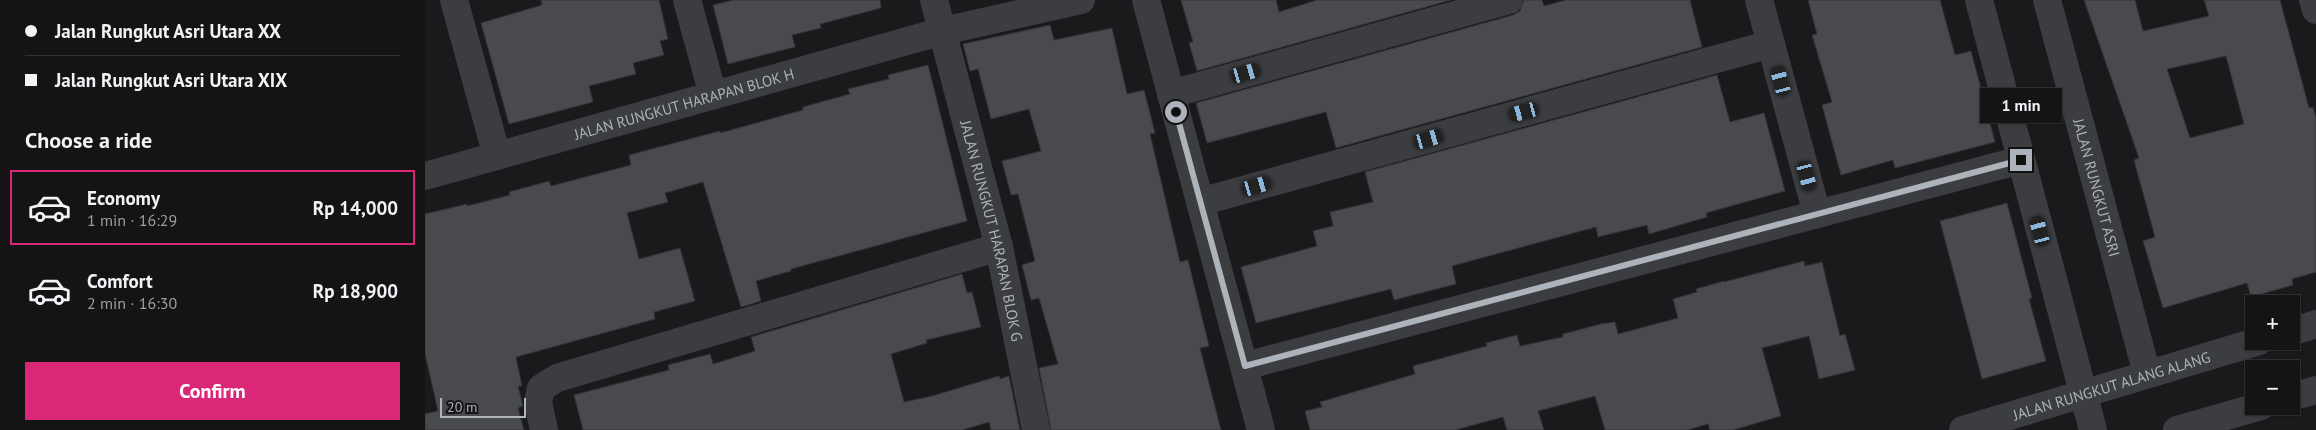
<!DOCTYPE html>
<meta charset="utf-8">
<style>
:root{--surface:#141415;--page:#212122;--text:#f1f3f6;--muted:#9d9ea0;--line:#333334;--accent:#db2777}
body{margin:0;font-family:"PT Sans",sans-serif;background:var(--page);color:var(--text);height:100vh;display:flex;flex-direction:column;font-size:19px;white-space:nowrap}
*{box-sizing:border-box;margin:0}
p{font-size:16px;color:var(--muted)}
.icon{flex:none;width:28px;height:28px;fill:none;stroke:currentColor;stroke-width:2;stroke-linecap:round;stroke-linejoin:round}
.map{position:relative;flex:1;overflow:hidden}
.panel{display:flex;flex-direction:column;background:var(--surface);width:425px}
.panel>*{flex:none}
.guide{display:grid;align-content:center;height:110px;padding:0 25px;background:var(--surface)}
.fabs{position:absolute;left:1820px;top:295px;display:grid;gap:10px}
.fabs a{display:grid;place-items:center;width:55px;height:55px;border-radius:0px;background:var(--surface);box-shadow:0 1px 4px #0004,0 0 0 1px var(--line);font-size:25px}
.scale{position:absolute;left:15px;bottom:12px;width:86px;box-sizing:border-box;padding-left:5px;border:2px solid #adb3ba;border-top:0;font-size:14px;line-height:18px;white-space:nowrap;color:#adb3ba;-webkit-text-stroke:4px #151517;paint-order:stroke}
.end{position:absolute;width:22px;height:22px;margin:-11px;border:6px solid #adb3ba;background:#111;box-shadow:0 0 0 2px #111}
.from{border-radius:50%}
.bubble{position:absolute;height:35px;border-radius:0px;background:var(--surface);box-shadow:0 1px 4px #0004,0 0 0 1px var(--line);font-size:16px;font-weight:600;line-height:35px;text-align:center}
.car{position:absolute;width:15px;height:30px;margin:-15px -8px;border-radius:6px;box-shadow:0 0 4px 1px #0007;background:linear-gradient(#222 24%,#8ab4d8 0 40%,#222 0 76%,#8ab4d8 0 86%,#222 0)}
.guide b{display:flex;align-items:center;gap:18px;height:48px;font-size:19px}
.guide b+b{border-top:1px solid var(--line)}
.guide i{width:12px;height:12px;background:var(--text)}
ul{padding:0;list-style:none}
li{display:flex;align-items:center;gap:15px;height:75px;margin:0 10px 8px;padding:0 15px;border:2px solid transparent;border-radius:0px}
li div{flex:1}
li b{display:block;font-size:19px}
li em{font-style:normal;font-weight:600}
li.on{border-color:var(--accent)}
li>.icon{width:45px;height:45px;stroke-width:1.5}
h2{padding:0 25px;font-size:22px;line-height:60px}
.cta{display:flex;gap:10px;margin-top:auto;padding:10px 25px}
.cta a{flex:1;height:58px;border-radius:0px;background:var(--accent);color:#fff;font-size:20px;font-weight:600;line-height:58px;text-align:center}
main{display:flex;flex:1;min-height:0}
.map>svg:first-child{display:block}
.building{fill:#494a4e;stroke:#343437;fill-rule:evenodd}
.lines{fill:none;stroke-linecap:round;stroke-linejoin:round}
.minor{stroke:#3b3d40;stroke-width:28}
.route{stroke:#adb3ba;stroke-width:6}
.labels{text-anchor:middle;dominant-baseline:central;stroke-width:4;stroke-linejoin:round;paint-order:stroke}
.street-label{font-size:15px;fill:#adb3ba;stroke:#151517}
</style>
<main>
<section class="panel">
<div class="guide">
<b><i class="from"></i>Jalan Rungkut Asri Utara XX</b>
<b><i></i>Jalan Rungkut Asri Utara XIX</b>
</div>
<h2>Choose a ride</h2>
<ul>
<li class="on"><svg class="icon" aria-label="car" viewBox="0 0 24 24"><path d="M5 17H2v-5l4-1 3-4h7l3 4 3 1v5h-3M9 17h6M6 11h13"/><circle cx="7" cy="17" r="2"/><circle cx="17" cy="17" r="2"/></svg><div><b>Economy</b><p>1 min · 16:29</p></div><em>Rp 14,000</em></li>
<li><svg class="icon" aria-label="car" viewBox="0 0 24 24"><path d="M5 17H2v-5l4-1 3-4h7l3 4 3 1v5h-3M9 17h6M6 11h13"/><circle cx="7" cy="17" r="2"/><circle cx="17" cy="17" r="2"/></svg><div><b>Comfort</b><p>2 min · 16:30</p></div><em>Rp 18,900</em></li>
</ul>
<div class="cta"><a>Confirm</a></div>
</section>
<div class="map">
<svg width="1891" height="430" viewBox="0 0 1891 430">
<rect width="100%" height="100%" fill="#1a1a1c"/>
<g class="building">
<path d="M116,0H234L243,39L235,41L239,55L208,63L211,74L164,86L168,102L84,124L56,23L117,5Z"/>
<path d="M309,0H455L456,8L395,24L396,28L367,35L370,47L303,64L288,5Z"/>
<path d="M756,0H851L854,12L892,0H1026L772,71L764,43L768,42Z"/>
<path d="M1099,0H1117L1119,6L1141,0H1265L1277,47L911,148L901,112L782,143L771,103L1088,15L1095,11Z"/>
<path d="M1383,0H1515L1530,55L1546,51L1570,142L1470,168L1468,160L1416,175L1397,105L1407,102L1387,35L1392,34Z"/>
<path d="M1659,0H1710L1718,31L1784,16L1779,0H1855L1884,108L1888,107L1891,118V272L1867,279L1868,285L1826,297L1822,283L1738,308L1718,241L1730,237L1709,160L1714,158ZM1801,56L1819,124L1765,138L1742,69Z"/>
<path d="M625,25L629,40L687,28L702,94L719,90L730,133L725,134L755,262L763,260L784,346L775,348L796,430H626L614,368L633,364L614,298L606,300L597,265L610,261L593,194L586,195L577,161L616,151L604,109L566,119L553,69L545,71L538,44Z"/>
<path d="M503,65L542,221L366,269V271L331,281L336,301L316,307L278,182L240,193L243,202L202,213L214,259L255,248L270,301L229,312L230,319L91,357L97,386H93L98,406L93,408L99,430H0V414L13,411L0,354V214L42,204V206L85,195L84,192L124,181L126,186L206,165L204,155L295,131V133L378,110V107L425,94L423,89L464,79L463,75Z"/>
<path d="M1292,75L1305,122L1339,113L1360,191L1281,213L1282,217L1224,234L1222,225L1173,237L1171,227L1027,266L1031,284L969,300L966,289L831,323L816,267L892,246L888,231L908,226L905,212L948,202L940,172Z"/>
<path d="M1582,203L1607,298L1604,299L1621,361L1557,379L1515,221Z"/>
<path d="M1379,261L1380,266L1397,262L1415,336L1420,334L1430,370L1394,379L1384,336L1337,348L1356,416L1308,430H1285L1283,424L1262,430H1180L1170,396L1113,411L1119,430H1082L1078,417L1030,430H885L880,411L897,407L895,402L990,374L988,366L1062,346L1061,343L1092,335L1095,346L1138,337V334L1176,324L1190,322L1193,334L1253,318L1248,299L1272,292L1271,289L1299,281V282Z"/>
<path d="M537,274L542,293L547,292L556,327L501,340L502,343L466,354L479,402L507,396L574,376L575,379L584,376L595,430H566L564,422L537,430H158L149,395L244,370L243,365L285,354L288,364L330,351L326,337Z"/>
</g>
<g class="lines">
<g class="minor">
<path d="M29,0L72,156"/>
<path d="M262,0L288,95"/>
<path id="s1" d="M509,0L574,247L611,430"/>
<path d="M721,0L836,430"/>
<path d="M1334,0L1392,214"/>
<path d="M1554,0L1668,430"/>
<path id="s2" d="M1622,0L1722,374"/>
<path d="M1888,0L1891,10"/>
<path d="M746,94L1084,0"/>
<path id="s3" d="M0,176L518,31L656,0"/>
<path d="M775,202L1346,44"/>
<path d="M1866,332L1891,324"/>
<path d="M820,366L1596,160"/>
<path d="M1866,397L1891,390"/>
<path d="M119,430L113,402L116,388L132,378L574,247"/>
<path id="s4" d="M1538,430L1834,341"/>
<path d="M1752,430L1836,406"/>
</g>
</g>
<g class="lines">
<path class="route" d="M751,112L820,366L1596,160"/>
</g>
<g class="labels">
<g class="street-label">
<text stroke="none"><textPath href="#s3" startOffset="269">JALAN RUNGKUT HARAPAN BLOK H</textPath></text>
<text stroke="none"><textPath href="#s2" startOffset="194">JALAN RUNGKUT ASRI</textPath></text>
<text stroke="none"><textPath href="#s1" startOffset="238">JALAN RUNGKUT HARAPAN BLOK G</textPath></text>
<text stroke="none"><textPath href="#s4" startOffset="155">JALAN RUNGKUT ALANG ALANG</textPath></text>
</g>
</g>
</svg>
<div class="fabs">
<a>+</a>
<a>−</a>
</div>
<div class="scale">20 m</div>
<i class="end from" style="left:751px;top:112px"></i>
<i class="end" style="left:1596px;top:160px"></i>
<div class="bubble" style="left:1555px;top:88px;width:82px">1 min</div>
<i class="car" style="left:821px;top:73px;rotate:74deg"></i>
<i class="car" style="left:1356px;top:81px;rotate:345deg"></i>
<i class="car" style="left:1099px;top:112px;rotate:255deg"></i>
<i class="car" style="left:1004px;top:139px;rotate:74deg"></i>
<i class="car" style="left:1382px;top:176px;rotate:165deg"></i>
<i class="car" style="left:832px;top:186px;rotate:74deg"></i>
<i class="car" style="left:1615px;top:231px;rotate:345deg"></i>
</div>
</main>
